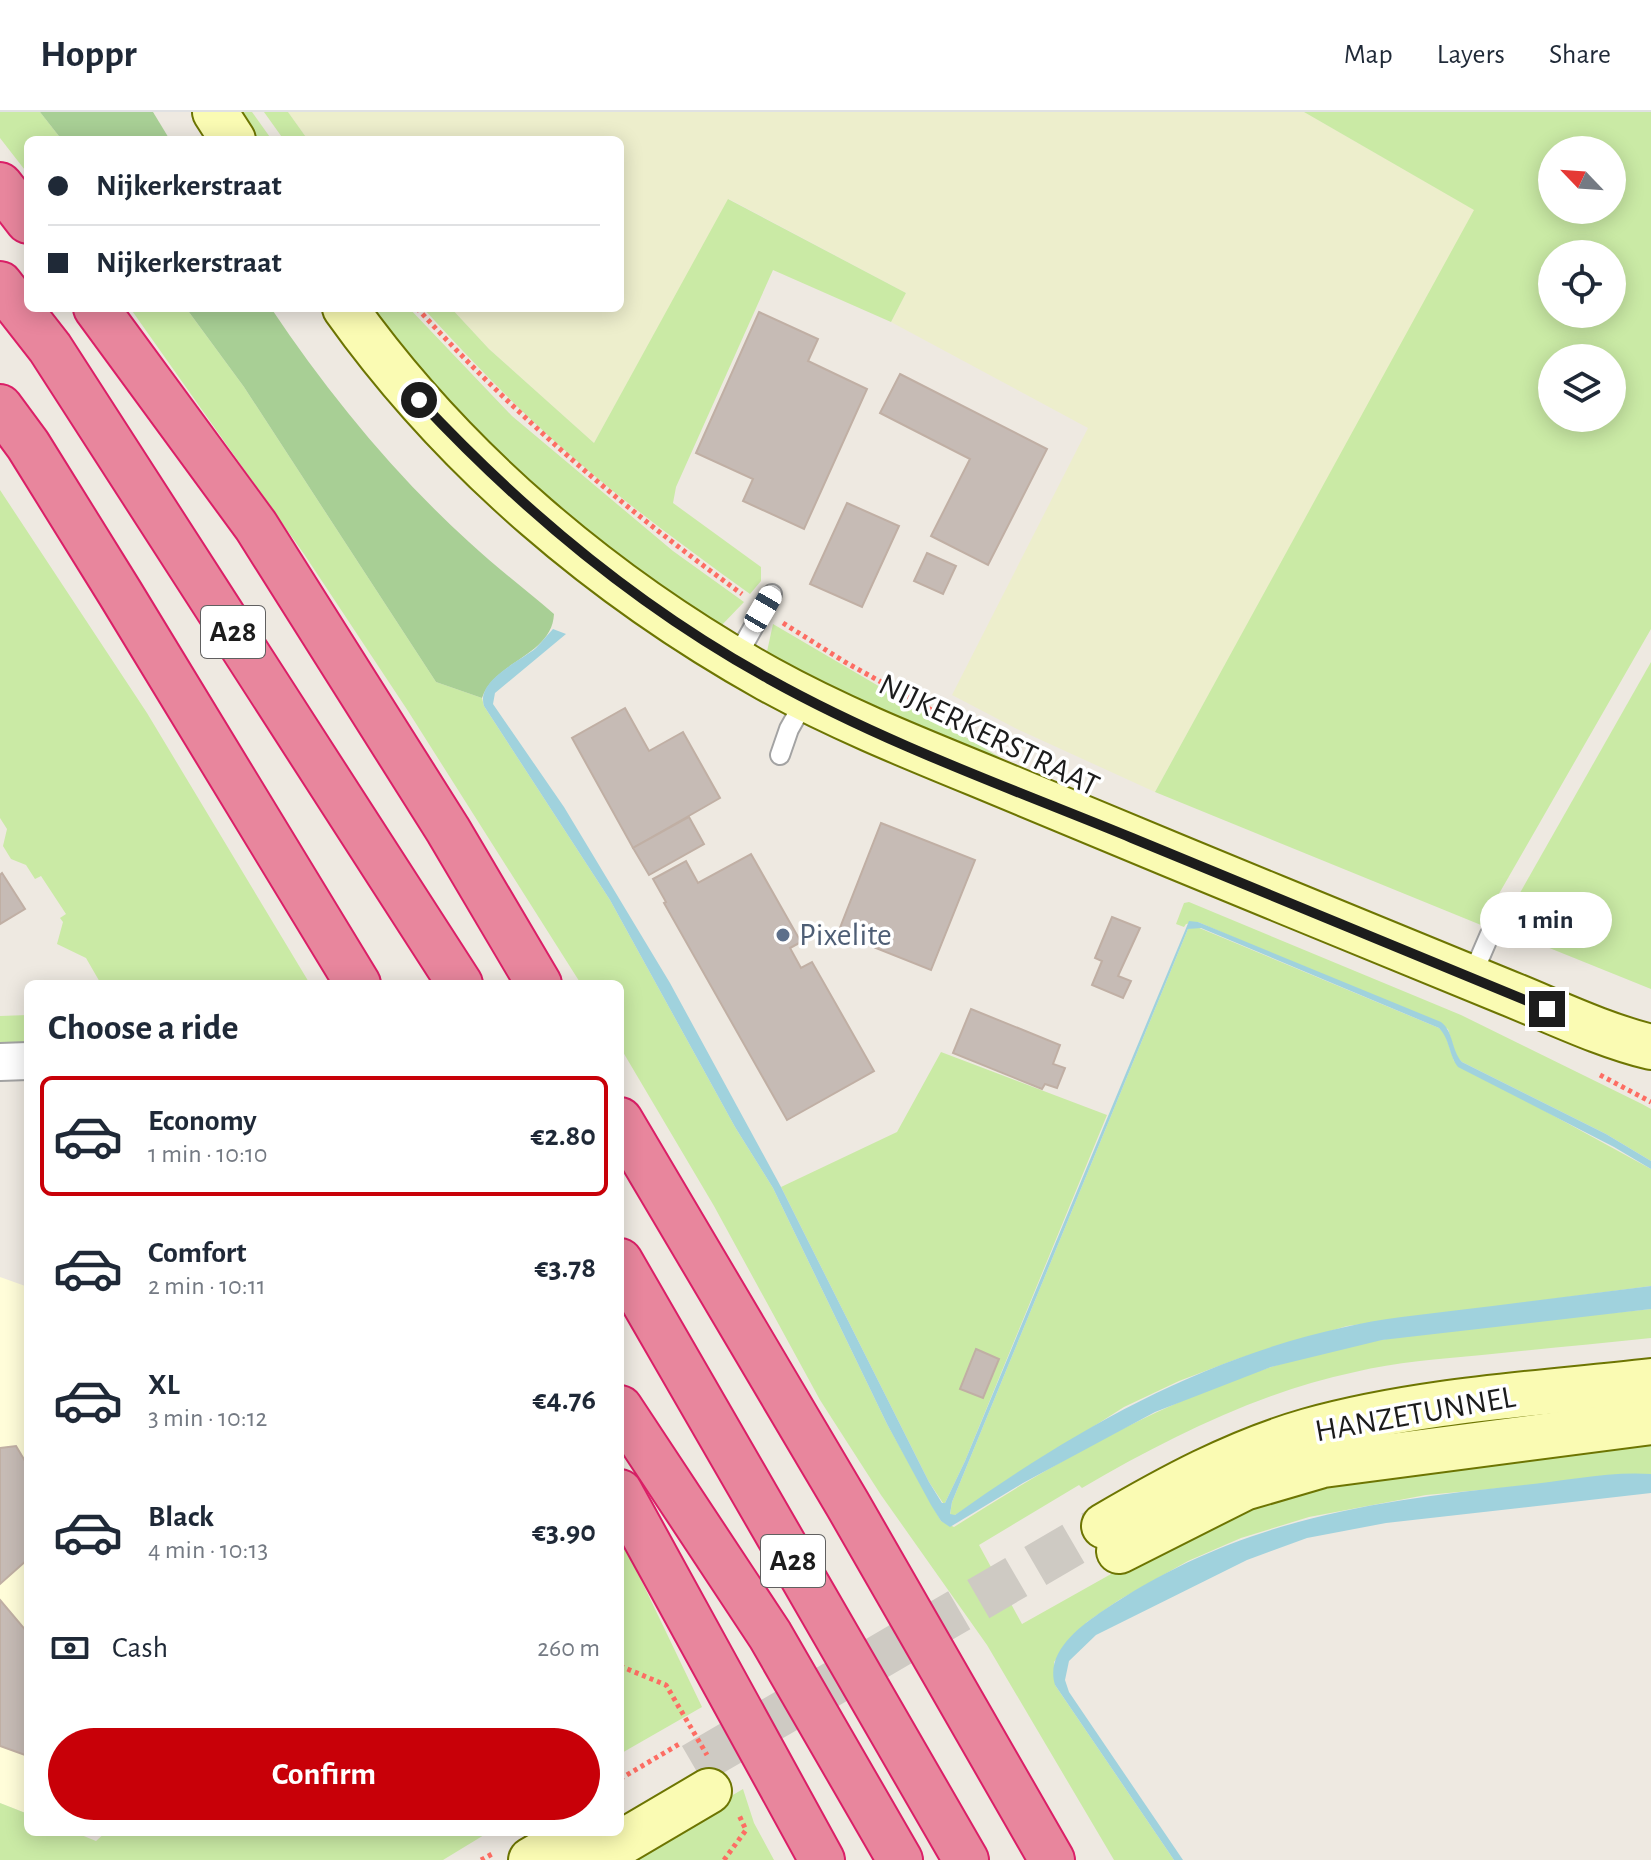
<!DOCTYPE html>
<meta charset="utf-8">
<style>
:root{--surface:#fff;--page:#f6f6f7;--text:#1f2937;--muted:#747a83;--line:#e0e1e3;--accent:#c80008}
body{margin:0;font-family:"Alegreya Sans",sans-serif;background:var(--page);color:var(--text);height:100vh;display:flex;flex-direction:column;font-size:30px;white-space:nowrap}
*{box-sizing:border-box;margin:0}
p{font-size:26px;color:var(--muted)}
.icon{flex:none;width:44px;height:44px;fill:none;stroke:currentColor;stroke-width:2;stroke-linecap:round;stroke-linejoin:round}
.map{position:relative;flex:1;overflow:hidden}
.panel{position:absolute;left:24px;top:868px;width:600px;height:856px;display:flex;flex-direction:column;background:var(--surface);border-radius:12px;box-shadow:0 4px 20px #0003}
.panel>*{flex:none}
.top-card{position:absolute;left:24px;top:24px;width:600px;height:176px;border-radius:12px;box-shadow:0 4px 20px #0003;display:grid;align-content:center;height:176px;padding:0 24px;background:var(--surface)}
.needle{width:52px;rotate:295deg}
.tools{position:absolute;left:1538px;top:24px;display:grid;gap:16px}
.tools a{display:grid;place-items:center;width:88px;height:88px;border-radius:50%;background:var(--surface);box-shadow:0 4px 20px #0003;font-size:40px}
.end{position:absolute;width:36px;height:36px;margin:-18px;border:10px solid #1c1c1c;background:#fff;box-shadow:0 0 0 4px #fff}
.from{border-radius:50%}
.bubble{position:absolute;height:56px;border-radius:28px;background:var(--surface);box-shadow:0 4px 20px #0003;font-size:26px;font-weight:600;line-height:56px;text-align:center}
.car{position:absolute;width:24px;height:48px;margin:-24px -12px;border-radius:10px;box-shadow:0 0 6px 2px #0007;background:linear-gradient(#fff 24%,#345 0 40%,#fff 0 76%,#345 0 86%,#fff 0)}
.top-card b{display:flex;align-items:center;gap:28px;height:76px;font-size:30px}
.top-card b+b{border-top:2px solid var(--line)}
.top-card i{width:20px;height:20px;background:var(--text)}
ul{padding:0;list-style:none}
li{display:flex;align-items:center;gap:24px;height:120px;margin:0 16px 12px;padding:0 8px;border:4px solid transparent;border-radius:12px}
li div{flex:1}
li b{display:block;font-size:30px}
li em{font-style:normal;font-weight:600}
li.on{border-color:var(--accent)}
li>.icon{width:72px;height:72px;stroke-width:1.5}
h2{padding:0 24px;font-size:36px;line-height:96px}
.pay{display:flex;align-items:center;gap:20px;height:88px;padding:0 24px;font-size:30px}
.pay p{margin-inline-start:auto}
.cta{display:flex;gap:16px;margin-top:auto;padding:16px 24px}
.cta a{flex:1;height:92px;border-radius:48px;background:var(--accent);color:#fff;font-size:32px;font-weight:600;line-height:92px;text-align:center}
header{display:flex;align-items:center;gap:48px;box-sizing:border-box;height:112px;padding:0 40px;background:var(--surface);border-bottom:2px solid var(--line)}
header strong{font-size:38px}
nav{display:flex;gap:44px;margin-inline-start:auto;font-size:28px}
.map>svg:first-child{display:block}
.education{fill:#fffdd9}
.farmland{fill:#edeecc}
.grass{fill:#caeaa5;fill-rule:evenodd}
.forest{fill:#a8cf95}
.water{fill:#a0d2dd}
.building{fill:#c6bbb5;stroke:#c0afa4;stroke-width:2}
.lines{fill:none;stroke-linecap:round;stroke-linejoin:round}
.secondary-tunnel{stroke:#cecac3;stroke-width:44;stroke-dasharray:44 22;stroke-linecap:butt}
.service-casing{stroke:#a3a3a3;stroke-width:22}
.minor-casing{stroke:#a3a3a3;stroke-width:40}
.secondary-casing{stroke:#6d7502;stroke-width:48}
.motorway-casing{stroke:#db1f67;stroke-width:48}
.path{stroke:#fd6d63;stroke-width:5;stroke-dasharray:4 4;stroke-linecap:butt}
.service{stroke:#fff;stroke-width:18}
.minor{stroke:#fff;stroke-width:36}
.secondary{stroke:#fafbb3;stroke-width:44}
.motorway{stroke:#e8869d;stroke-width:44}
.route{stroke:#1c1c1c;stroke-width:10}
.service-dot{fill:#5c6f8a;stroke:#fff;stroke-width:3}
.labels{text-anchor:middle;dominant-baseline:central;stroke-width:7;stroke-linejoin:round;paint-order:stroke}
.shield{fill:#fff;stroke:#606060;stroke-width:2}
.shield-label{font-size:30px;font-weight:bold;fill:#1c1c1c}
.street-label{font-size:32px;fill:#1c1c1c;stroke:#fff}
.service-label{font-size:32px;fill:#4e5e75;stroke:#fff;text-anchor:start}
</style>
<header>
<strong>Hoppr</strong>
<nav><a>Map</a><a>Layers</a><a>Share</a></nav>
</header>
<div class="map">
<svg width="1651" height="1748" viewBox="0 0 1651 1748">
<rect width="100%" height="100%" fill="#eee9e1"/>
<path class="education" d="M0,1165L28,1175V1702L0,1691Z"/>
<path class="farmland" d="M288,0H1304L1475,98L1155,680L1017,617L952,583L1088,316L891,210L906,181L729,87L594,331L489,237L451,196H620V28H308Z"/>
<g class="grass">
<path d="M0,0H40L62,28H28V62L0,26Z"/>
<path d="M238,0H252L272,28H255Z"/>
<path d="M264,0H288L308,28H284Z"/>
<path d="M1304,0H1651V517L1481,813L1155,680L1474,98ZM1552,38H1612V98H1552ZM1552,142H1612V202H1552ZM1552,246H1612V306H1552Z"/>
<path d="M728,87L906,181L891,210L773,158L676,375L673,391L761,455V469L750,482C682,433 614,383 552,327C507,286 464,241 423,196H451L489,237L594,331Z"/>
<path d="M130,196H186L244,275L436,570L482,586L484,594L610,788L735,1015L773,1076L887,1312L941,1409L954,1415C1068,1342 1188,1274 1320,1241C1428,1214 1541,1209 1651,1197V1226C1595,1232 1538,1237 1482,1243C1439,1247 1396,1250 1355,1260C1257,1281 1168,1326 1082,1376L1079,1373L979,1433L1022,1512L1120,1457L1243,1399L1286,1385L1330,1374L1651,1329V1362L1426,1383L1309,1405L1241,1426L1188,1449L1119,1488L1087,1510L1054,1550L1055,1573L1174,1748H1114L987,1533L881,1383L820,1288L714,1094L620,935V872H581L408,599L304,442Z"/>
<path d="M367,196H409L512,304L673,439L744,490L719,516C662,478 603,438 551,393C483,333 425,265 367,196Z"/>
<path d="M0,378L147,601L310,872H101L86,846L57,832L63,810L60,806L66,802L41,764L35,767L26,753L11,747L3,734L7,717L0,706Z"/>
<path d="M773,512L1013,653L1012,656L836,581L766,544Z"/>
<path d="M1651,550V877L1500,816Z"/>
<path d="M1189,790L1461,903L1642,992L1651,997V1049L1606,1022L1462,950L1456,944L1448,917L1198,810L1186,812L1184,815L1176,812L1184,791Z"/>
<path d="M1197,815L1439,916L1445,922L1454,949L1651,1057V1174L1347,1214L1237,1247L1179,1269L1124,1295L955,1403H950L952,1390L1188,817Z"/>
<path d="M28,903V933H0V904Z"/>
<path d="M941,940L1107,1003L965,1349L945,1391H943L929,1370L781,1075L897,1020Z"/>
<path d="M620,1424L702,1595L620,1642Z"/>
<path d="M743,1677L754,1711L774,1748H623Z"/>
<path d="M0,1691L28,1702V1720H74L96,1729L106,1720H489L443,1748H0Z"/>
</g>
<g class="forest">
<path d="M40,0H153L170,28H62Z"/>
<path d="M186,196H271C328,281 393,361 469,430C496,455 526,478 554,502C552,544 494,549 482,586L436,570L244,275Z"/>
</g>
<g class="water">
<path d="M553,517L566,522L495,581L493,592L564,695L670,871L781,1075L929,1370L942,1391H945L965,1349L1189,809L1198,810L1441,910C1454,920 1451,938 1462,950L1606,1022L1651,1049V1057L1614,1035L1458,955C1449,944 1450,927 1439,916L1201,816L1188,817L952,1390L950,1402L955,1403C1076,1317 1199,1247 1345,1215C1382,1206 1421,1203 1459,1198C1523,1190 1587,1182 1651,1174V1197L1382,1228L1271,1255L1155,1300L1023,1371L950,1415L941,1409L931,1393L887,1312L773,1076L735,1015L610,788L484,594C476,568 519,550 536,536C542,530 547,523 553,517Z"/>
<path d="M1651,1362V1381L1386,1411L1307,1426L1247,1448L1096,1523L1069,1549L1065,1568L1069,1580L1183,1748H1174L1055,1573C1045,1540 1079,1515 1104,1498C1236,1409 1369,1389 1524,1373C1565,1369 1610,1359 1651,1362Z"/>
</g>
<g class="building">
<path d="M759,200L818,227L808,249L867,277L804,417L743,389L753,367L696,341Z"/>
<path d="M900,262L1047,337L988,453L931,424L970,347L880,301Z"/>
<path d="M847,391L899,414L862,495L810,472Z"/>
<path d="M927,441L956,454L943,482L914,469Z"/>
<path d="M625,596L649,639L683,620L720,686L633,736L572,626Z"/>
<path d="M689,705L704,732L649,763L633,736Z"/>
<path d="M881,711L975,748L931,858L838,821Z"/>
<path d="M751,742L801,830L790,836L801,856L812,850L874,959L787,1008L664,791L666,790L653,767L686,749L698,771Z"/>
<path d="M2,761L25,797L0,812V763Z"/>
<path d="M1112,805L1140,816L1118,864L1131,869L1123,886L1092,873L1102,849L1095,846Z"/>
<path d="M971,897L1060,933L1053,952L1065,956L1057,976L1045,972L1042,977L953,941Z"/>
<path d="M976,1237L999,1247L983,1286L960,1277Z"/>
<path d="M16,1334L28,1354V1447L0,1472V1336Z"/>
<path d="M0,1488L28,1521V1644L0,1634Z"/>
</g>
<g class="lines">
<path class="secondary-tunnel" d="M693,1653L1104,1414"/>
<defs>
<g id="service">
<path d="M735,548L772,482"/>
<path d="M780,643L789,617L806,587"/>
<path d="M1471,866L1490,822"/>
</g>
<path id="minor" d="M0,950L28,949"/>
<g id="secondary">
<path d="M215,0L233,28"/>
<path d="M345,196C454,349 605,476 768,567C835,604 906,633 977,662C1076,704 1175,744 1274,785C1352,817 1430,849 1508,881C1555,900 1602,923 1651,935"/>
<path d="M1104,1414C1169,1376 1235,1340 1308,1319C1419,1288 1537,1282 1651,1269"/>
<path d="M1119,1439L1244,1376L1323,1353L1651,1310"/>
<path d="M531,1748L579,1720"/>
<path d="M592,1748L709,1679"/>
</g>
<g id="motorway">
<path d="M0,73L28,109"/>
<path d="M0,172L50,236L460,872"/>
<path d="M96,196L256,414L448,718L539,872"/>
<path d="M0,295L28,333L120,481L358,872"/>
<path d="M620,1008L848,1393L1052,1748"/>
<path d="M620,1149L966,1748"/>
<path d="M620,1296L770,1523L900,1748"/>
<path d="M620,1380L822,1748"/>
</g>
</defs>
<use href="#service" class="service-casing"/>
<use href="#minor" class="minor-casing"/>
<use href="#secondary" class="secondary-casing"/>
<use href="#motorway" class="motorway-casing"/>
<g class="path">
<path d="M417,196C515,304 624,397 742,482"/>
<path d="M783,511L845,550L937,601"/>
<path d="M1600,963L1651,990"/>
<path d="M620,1554L666,1573L707,1643"/>
<path d="M620,1667L681,1631"/>
<path d="M481,1748L494,1741"/>
<path d="M724,1748L746,1718L738,1701"/>
</g>
<use href="#service" class="service"/>
<use href="#minor" class="minor"/>
<use href="#secondary" class="secondary"/>
<use href="#motorway" class="motorway"/>
</g>
<g class="lines">
<path class="route" d="M419,288C522,398 636,494 769,567C884,631 1010,676 1132,726C1270,783 1408,841 1547,897"/>
</g>
<circle class="service-dot" cx="783" cy="823" r="8"/>
<g class="labels">
<g class="shield">
<rect x="201" y="494" width="64" height="52" rx="6"/>
<rect x="761" y="1423" width="64" height="52" rx="6"/>
</g>
<g class="shield-label">
<text x="233" y="520">A28</text>
<text x="793" y="1449">A28</text>
</g>
<g class="street-label">
<text transform="translate(989 623) rotate(26)">NIJKERKERSTRAAT</text>
<text transform="translate(1415 1302) rotate(-10)">HANZETUNNEL</text>
</g>
<g class="service-label">
<text x="799" y="823">Pixelite</text>
</g>
</g>
</svg>
<div class="tools">
<a><svg class="needle" viewBox="-14 -14 28 28"><path d="M0-13l5 13h-10z" fill="#e53935"/><path d="M0 13l5-13h-10z" fill="#747a83"/></svg></a>
<a><svg class="icon" aria-label="locate" viewBox="0 0 24 24"><circle cx="12" cy="12" r="6"/><path d="M12 2v4M12 18v4M2 12h4M18 12h4"/></svg></a>
<a><svg class="icon" aria-label="layers" viewBox="0 0 24 24"><path d="M12 4l9 5-9 5-9-5zM3 14l9 5 9-5"/></svg></a>
</div>
<i class="end from" style="left:419px;top:288px"></i>
<i class="end" style="left:1547px;top:897px"></i>
<div class="bubble" style="left:1480px;top:780px;width:132px">1 min</div>
<i class="car" style="left:763px;top:497px;rotate:30deg"></i>
<div class="top-card">
<b><i class="from"></i>Nijkerkerstraat</b>
<b><i></i>Nijkerkerstraat</b>
</div>
<section class="panel">
<h2>Choose a ride</h2>
<ul>
<li class="on"><svg class="icon" aria-label="car" viewBox="0 0 24 24"><path d="M5 17H2v-5l4-1 3-4h7l3 4 3 1v5h-3M9 17h6M6 11h13"/><circle cx="7" cy="17" r="2"/><circle cx="17" cy="17" r="2"/></svg><div><b>Economy</b><p>1 min · 10:10</p></div><em>€2.80</em></li>
<li><svg class="icon" aria-label="car" viewBox="0 0 24 24"><path d="M5 17H2v-5l4-1 3-4h7l3 4 3 1v5h-3M9 17h6M6 11h13"/><circle cx="7" cy="17" r="2"/><circle cx="17" cy="17" r="2"/></svg><div><b>Comfort</b><p>2 min · 10:11</p></div><em>€3.78</em></li>
<li><svg class="icon" aria-label="car" viewBox="0 0 24 24"><path d="M5 17H2v-5l4-1 3-4h7l3 4 3 1v5h-3M9 17h6M6 11h13"/><circle cx="7" cy="17" r="2"/><circle cx="17" cy="17" r="2"/></svg><div><b>XL</b><p>3 min · 10:12</p></div><em>€4.76</em></li>
<li><svg class="icon" aria-label="car" viewBox="0 0 24 24"><path d="M5 17H2v-5l4-1 3-4h7l3 4 3 1v5h-3M9 17h6M6 11h13"/><circle cx="7" cy="17" r="2"/><circle cx="17" cy="17" r="2"/></svg><div><b>Black</b><p>4 min · 10:13</p></div><em>€3.90</em></li>
</ul>
<div class="pay"><svg class="icon" aria-label="cash" viewBox="0 0 24 24"><path d="M3 7h18v10H3z"/><circle cx="12" cy="12" r="2"/></svg>Cash<p>260 m</p></div>
<div class="cta"><a>Confirm</a></div>
</section>
</div>
